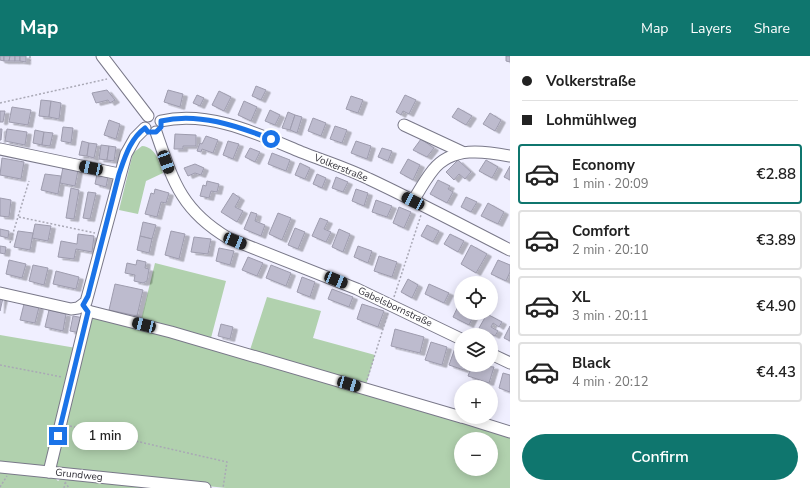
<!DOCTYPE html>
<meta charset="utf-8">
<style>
:root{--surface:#fff;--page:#f2f2f2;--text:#222;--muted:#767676;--line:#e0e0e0;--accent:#0f766e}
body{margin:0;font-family:"Nunito Sans",sans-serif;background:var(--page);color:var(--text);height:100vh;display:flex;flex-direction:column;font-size:15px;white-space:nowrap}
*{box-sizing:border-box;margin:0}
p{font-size:13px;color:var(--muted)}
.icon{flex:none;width:22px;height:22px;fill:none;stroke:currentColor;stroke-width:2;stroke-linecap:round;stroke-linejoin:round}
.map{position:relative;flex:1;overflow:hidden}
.drawer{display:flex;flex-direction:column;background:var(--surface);width:300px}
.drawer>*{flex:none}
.top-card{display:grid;align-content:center;height:88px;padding:0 12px;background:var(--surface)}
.fabs{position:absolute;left:454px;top:220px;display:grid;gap:8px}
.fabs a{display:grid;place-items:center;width:44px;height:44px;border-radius:50%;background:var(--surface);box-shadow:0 2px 10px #0003;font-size:20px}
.end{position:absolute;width:18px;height:18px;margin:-9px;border:5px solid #1a73e8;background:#fff;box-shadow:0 0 0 2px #fff}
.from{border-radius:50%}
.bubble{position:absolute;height:28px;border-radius:14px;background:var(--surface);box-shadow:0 2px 10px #0003;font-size:13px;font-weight:600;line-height:28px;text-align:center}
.car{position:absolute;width:12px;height:24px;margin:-12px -6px;border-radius:5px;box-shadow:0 0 3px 1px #0007;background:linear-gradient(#222 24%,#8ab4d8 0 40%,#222 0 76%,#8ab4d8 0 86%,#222 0)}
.top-card b{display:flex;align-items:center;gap:14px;height:38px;font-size:15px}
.top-card b+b{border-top:1px solid var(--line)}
.top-card i{width:10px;height:10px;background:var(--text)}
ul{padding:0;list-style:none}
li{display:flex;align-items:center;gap:12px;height:60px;margin:0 8px 6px;padding:0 4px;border:2px solid var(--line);border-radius:4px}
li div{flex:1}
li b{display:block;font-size:15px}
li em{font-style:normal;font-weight:600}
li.current{border-color:var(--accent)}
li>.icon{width:36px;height:36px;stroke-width:1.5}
.primary-button{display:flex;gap:8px;margin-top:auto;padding:8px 12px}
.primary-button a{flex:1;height:46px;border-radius:24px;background:var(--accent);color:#fff;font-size:16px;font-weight:600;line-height:46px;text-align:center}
header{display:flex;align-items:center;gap:24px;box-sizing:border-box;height:56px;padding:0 20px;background:var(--accent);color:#fff}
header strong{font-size:19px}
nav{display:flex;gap:22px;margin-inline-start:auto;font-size:14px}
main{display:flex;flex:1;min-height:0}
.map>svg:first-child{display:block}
.green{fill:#b1d1ae;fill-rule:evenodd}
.building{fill:#bdbbce;stroke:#9e9cae;filter:url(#shadow)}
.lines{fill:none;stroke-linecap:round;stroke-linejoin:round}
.minor-casing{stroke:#797889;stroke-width:13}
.path{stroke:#a9a8b5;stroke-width:1.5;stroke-dasharray:2 2;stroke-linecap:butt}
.minor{stroke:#fff;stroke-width:11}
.route{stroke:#1a73e8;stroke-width:5}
.labels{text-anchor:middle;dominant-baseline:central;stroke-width:3;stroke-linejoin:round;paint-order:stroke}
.street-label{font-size:10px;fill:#323139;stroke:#fefefe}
</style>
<header>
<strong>Map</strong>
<nav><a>Map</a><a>Layers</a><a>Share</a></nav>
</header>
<main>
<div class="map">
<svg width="510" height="432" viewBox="0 0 510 432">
<defs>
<filter id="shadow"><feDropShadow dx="4.5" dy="2.5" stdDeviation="0" flood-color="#0004"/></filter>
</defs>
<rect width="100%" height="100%" fill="#f0efff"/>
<g class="green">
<path d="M142,90C156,91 159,106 163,117L146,125L138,158L119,154L133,97Z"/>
<path d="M155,207L226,225L211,282L250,294L267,241L321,255L313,282L375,299L366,329L510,375V432H226L0,408V279L82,293L90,252L141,264ZM461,383H491V413H461Z"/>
<path d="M0,414L52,419L58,425L64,420L175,432H0Z"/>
</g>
<g class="building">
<path d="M0,0H4V5L0,4Z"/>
<path d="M4,0H10L9,5H4Z"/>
<path d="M10,0H15V5H9Z"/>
<rect x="15" y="0" width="5" height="5"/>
<path d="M20,0H26V6L20,5Z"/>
<path d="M506,0H510V6L506,5Z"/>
<path d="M256,30L266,34L261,44L252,40Z"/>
<path d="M107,34L115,44L110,47L108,44L96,47L92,37Z"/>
<path d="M168,34L183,38L180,51L164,46Z"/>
<path d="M219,35L231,41L224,55L212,49Z"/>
<path d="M197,39L204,42L200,50L193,47Z"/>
<path d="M405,39L416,44L409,58L403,55L401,59L396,56Z"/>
<path d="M351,40L363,44L358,57L346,53Z"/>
<path d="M41,44L51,45L49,61L39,60Z"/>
<path d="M51,45L61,47L59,63L49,61Z"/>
<path d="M244,45L257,51L251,65L238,59Z"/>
<path d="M12,51L31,54L28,69L9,66Z"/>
<path d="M458,52L472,60L466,69L452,61Z"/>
<path d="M270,54L280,59L275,69L265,65Z"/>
<path d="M0,55H5L3,66H0Z"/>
<path d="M288,56L295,59L290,74L282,72Z"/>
<path d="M490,57L501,64L495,75L483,68Z"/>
<path d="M295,59L302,61L297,77L290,74Z"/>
<path d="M313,62L326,67L321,80L308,75Z"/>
<path d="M109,64L120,68L116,83L104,79Z"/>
<path d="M335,70L347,74L342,87L330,83Z"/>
<path d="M63,71L73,72L71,87L61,85Z"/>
<path d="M0,73H2L1,84H0Z"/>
<path d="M7,73L27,76L25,89L5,85Z"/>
<path d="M35,74L44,76L42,89L33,87Z"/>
<path d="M44,76L53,77L50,90L42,89Z"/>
<path d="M175,78L196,79V90H183V93H174Z"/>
<path d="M206,80L218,84L213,97L202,93L201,96L197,95L200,87L202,88Z"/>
<path d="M421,83L434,92L427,101L413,94Z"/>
<path d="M82,85L89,87L87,100L79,99Z"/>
<path d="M228,85L239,88L233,103L223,99Z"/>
<path d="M356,85L371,90L367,103L351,97Z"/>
<path d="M89,87L97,88L94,102L87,100Z"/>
<path d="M101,89L109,90L107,104L99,103Z"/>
<path d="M109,90L116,91L114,105L107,104Z"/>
<path d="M250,92L260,96L255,106L245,101Z"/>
<path d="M382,92L392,95L388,105L378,101Z"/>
<path d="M272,97L290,104L286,115L268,108Z"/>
<path d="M2,102L24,106L21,123L0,119Z"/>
<path d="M408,103L420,109L413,124L400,117Z"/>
<path d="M458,104L471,116L465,123L459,118L454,124L446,116Z"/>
<path d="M486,104L498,111L492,122L479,115Z"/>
<path d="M300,107L310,112L305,123L295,119Z"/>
<path d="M195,108L204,112L201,119L195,117L188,120L184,112Z"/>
<path d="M510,110V124L504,121Z"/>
<path d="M63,111L78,114L75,130L60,127Z"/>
<path d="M45,118L61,120L58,138L41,134Z"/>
<path d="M97,118L108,121L106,131L95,128Z"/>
<path d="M317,118L326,122L322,132L313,128Z"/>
<path d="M336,121L348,126L343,136L332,132Z"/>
<path d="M438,124L450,130L448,133L453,136L447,147L430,138Z"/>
<path d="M207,125L219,128L217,136L211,135L209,142L200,140L203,129L206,130Z"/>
<path d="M71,132L79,134L74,163L66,162Z"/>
<path d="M155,133L169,137L166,147L161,146L157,161L145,158L151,137L154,138Z"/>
<path d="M356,133L368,137L364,150L352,145Z"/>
<path d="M88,136L96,137L90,163L83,162Z"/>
<path d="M233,137L240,142L235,151L243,155L237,166L221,156Z"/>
<path d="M466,141L477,146L471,156L461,151Z"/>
<path d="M0,142L11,144L9,161L0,160Z"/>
<path d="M376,144L392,150L387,161L372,156Z"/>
<path d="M488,147L504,156L498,168L481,160Z"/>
<path d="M399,151L411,156L404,172L393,167Z"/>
<path d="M251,156L257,158L255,165L265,169L261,180L244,173Z"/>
<path d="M278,157L291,162L282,184L269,178Z"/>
<path d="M320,162L328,165L324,173L331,176L326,186L312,180Z"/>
<path d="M143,166L156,169L152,183L140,180Z"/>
<path d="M35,168L51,170L48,185L32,182Z"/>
<path d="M427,169L439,175L433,186L421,180Z"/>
<path d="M295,172L305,176L298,193L288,189Z"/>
<path d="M0,173L9,175L8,182L0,180Z"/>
<path d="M339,173L350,178L343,196L332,191Z"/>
<path d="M18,175L33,177L30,194L14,191Z"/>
<path d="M171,175L185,178L179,203L165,199Z"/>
<path d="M78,178L94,180L92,196L76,193L74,203L58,201L61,185L77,188Z"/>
<path d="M450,178L464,185L458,196L444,188Z"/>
<path d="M140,180L152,183L149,197L137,194Z"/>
<path d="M194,181L211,183L208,198L191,196Z"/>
<path d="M471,189L487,198L476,217L461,208Z"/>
<path d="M0,190L6,191L5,198L0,197Z"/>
<path d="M358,190L372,195L368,207L354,201Z"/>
<path d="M219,192L234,195L230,209L216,205Z"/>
<path d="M379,200L397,206L392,221L374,215Z"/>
<path d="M248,201L263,207L257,220L242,214Z"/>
<path d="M9,204L26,208L22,222L6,218Z"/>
<path d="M137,204L146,206L145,212L149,213L147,225L143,227L134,225L135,219L125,217L127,207L136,209Z"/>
<path d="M498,204L510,209V216L506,225L491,218Z"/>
<path d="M33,209L48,212L44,229L29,225Z"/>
<path d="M271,209L291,217L286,230L266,222Z"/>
<path d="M56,215L79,221L76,233L53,228Z"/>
<path d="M302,221L315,226L310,241L297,236Z"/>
<path d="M408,223L418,229L412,242L401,236Z"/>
<path d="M115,228L143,234L137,260L109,254Z"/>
<path d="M429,228L449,237L444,247L425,238Z"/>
<path d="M332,233L353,241L349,251L328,243Z"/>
<path d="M0,242H3L0,255Z"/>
<path d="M461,244V257H475L469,269L453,261Z"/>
<path d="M24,248L39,251L35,267L20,264Z"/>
<path d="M362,248L384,255L378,271L357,263Z"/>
<path d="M49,254L66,258L63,275L45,271Z"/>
<path d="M487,258L502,266L499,271L493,267L491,271L498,275L495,280L479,272Z"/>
<path d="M73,260L84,262L80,277L70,275Z"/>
<path d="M221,268L233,271L230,283L218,280Z"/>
<path d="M510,270V285L504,282Z"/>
<path d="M395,273L424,281L420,297L391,290Z"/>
<path d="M431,286L447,291L442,309L425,304Z"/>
<path d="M455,292L461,294V309H466L464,314L449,309Z"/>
<path d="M472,309L494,311L489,327L468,320Z"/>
<path d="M503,317L510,319V336L499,332Z"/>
</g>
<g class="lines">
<defs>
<g id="minor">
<path d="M102,0L148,60"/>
<path d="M161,65C209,54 258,78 301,96C324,105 347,112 369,123C416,145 463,170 510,194"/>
<path d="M404,69L462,96"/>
<path d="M156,76C173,125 181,154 228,182L357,233L461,283"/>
<path d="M0,93L119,118"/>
<path d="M413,145C419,135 425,124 433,114C452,90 484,95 510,100"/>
<path d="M0,237L71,253L78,252L86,246L126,98L135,82L145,72"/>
<path d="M88,255L171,276L461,361"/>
<path d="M491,298L510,307"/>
<path d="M462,361L510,376"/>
<path d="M0,411L205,432"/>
<path d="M49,416L88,255L83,250"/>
</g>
</defs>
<use href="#minor" class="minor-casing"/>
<g class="path">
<path d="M30,0V5"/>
<path d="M0,47L107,23"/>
<path d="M19,161L95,177"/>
<path d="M10,187L29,125"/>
<path d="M394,241L421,159"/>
<path d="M0,309L62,321"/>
<path d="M367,324L388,257"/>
<path d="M70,370L227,406L223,432"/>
<path d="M65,426L69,432"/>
<path d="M0,431L7,420"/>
<path d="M64,432L65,427"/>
</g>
<use href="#minor" class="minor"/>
</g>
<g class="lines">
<path class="route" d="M58,380L88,256L83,249L88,240L119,118C125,101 130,83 145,72L148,76H156L161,71V65C198,56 237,70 271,83"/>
</g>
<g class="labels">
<g class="street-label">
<text transform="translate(341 112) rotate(22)">Volkerstraße</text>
<text transform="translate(395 251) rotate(25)">Gabelsbornstraße</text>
<text transform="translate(79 419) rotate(6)">Grundweg</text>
</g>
</g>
</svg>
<div class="fabs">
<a><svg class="icon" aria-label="locate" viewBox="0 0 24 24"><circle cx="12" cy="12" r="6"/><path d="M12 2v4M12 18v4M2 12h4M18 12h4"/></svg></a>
<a><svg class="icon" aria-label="layers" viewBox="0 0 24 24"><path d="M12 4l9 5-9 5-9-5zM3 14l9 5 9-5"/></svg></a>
<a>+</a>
<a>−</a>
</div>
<i class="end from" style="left:271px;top:83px"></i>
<i class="end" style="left:58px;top:380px"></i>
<div class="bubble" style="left:72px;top:366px;width:66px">1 min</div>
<i class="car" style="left:166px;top:106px;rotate:160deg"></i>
<i class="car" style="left:91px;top:112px;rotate:282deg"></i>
<i class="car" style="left:413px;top:145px;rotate:297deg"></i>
<i class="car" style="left:235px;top:185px;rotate:112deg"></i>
<i class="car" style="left:336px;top:224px;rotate:112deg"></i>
<i class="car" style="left:144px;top:269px;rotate:284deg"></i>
<i class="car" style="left:349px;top:328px;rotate:106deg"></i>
</div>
<section class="drawer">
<div class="top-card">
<b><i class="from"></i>Volkerstraße</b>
<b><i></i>Lohmühlweg</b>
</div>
<ul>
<li class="current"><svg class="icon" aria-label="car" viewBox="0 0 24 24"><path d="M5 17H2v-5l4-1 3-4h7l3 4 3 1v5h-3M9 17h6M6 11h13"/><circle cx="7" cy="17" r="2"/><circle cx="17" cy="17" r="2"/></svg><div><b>Economy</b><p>1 min · 20:09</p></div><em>€2.88</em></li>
<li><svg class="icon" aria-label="car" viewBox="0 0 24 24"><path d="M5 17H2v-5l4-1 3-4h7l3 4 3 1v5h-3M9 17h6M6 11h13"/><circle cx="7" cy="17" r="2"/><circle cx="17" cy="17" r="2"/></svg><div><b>Comfort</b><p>2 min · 20:10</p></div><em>€3.89</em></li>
<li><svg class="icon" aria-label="car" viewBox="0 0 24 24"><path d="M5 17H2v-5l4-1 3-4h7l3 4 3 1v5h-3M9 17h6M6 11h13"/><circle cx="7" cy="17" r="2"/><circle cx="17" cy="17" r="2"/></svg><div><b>XL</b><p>3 min · 20:11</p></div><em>€4.90</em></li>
<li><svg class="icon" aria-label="car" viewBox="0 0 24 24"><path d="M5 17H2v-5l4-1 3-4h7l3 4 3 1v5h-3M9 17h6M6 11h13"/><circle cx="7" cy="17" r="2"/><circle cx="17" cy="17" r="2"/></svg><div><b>Black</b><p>4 min · 20:12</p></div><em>€4.43</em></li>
</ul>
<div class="primary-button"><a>Confirm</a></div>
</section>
</main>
